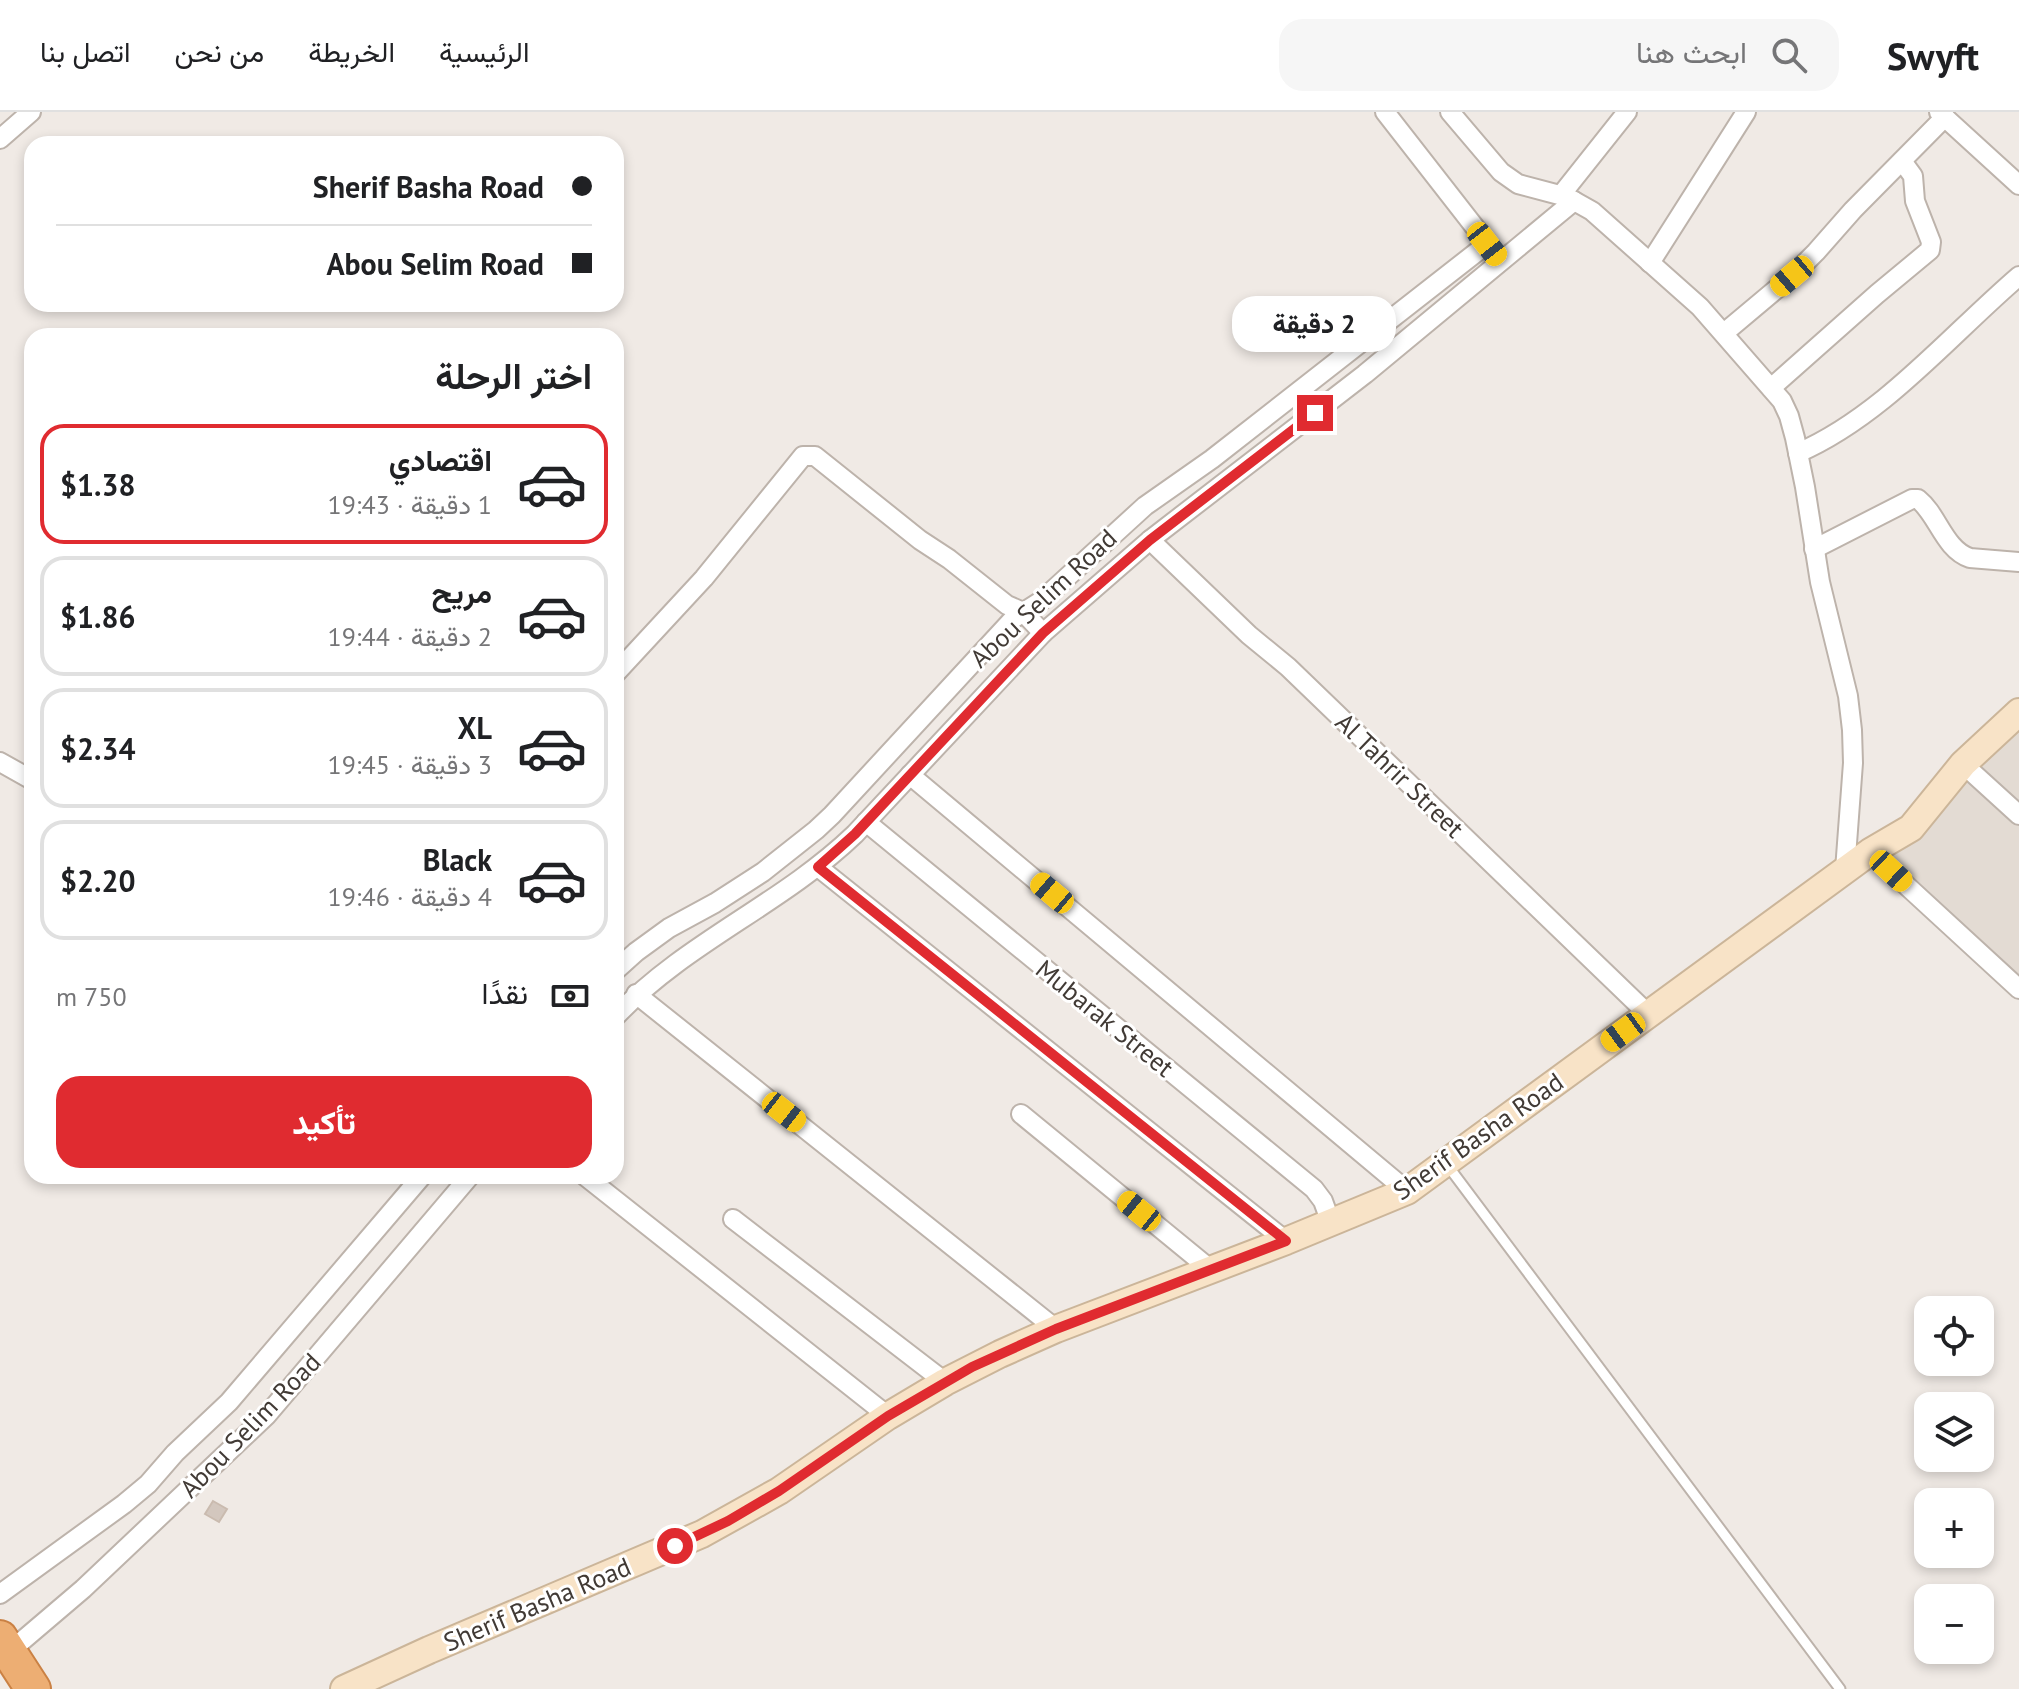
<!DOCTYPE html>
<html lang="ar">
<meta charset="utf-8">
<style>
:root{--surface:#fff;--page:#f6f6f6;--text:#202124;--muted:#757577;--line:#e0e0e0;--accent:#e02b30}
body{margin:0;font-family:"PT Sans",Vazirmatn,sans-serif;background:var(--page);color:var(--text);direction:rtl;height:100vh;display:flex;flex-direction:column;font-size:30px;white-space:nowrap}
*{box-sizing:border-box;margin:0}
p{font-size:26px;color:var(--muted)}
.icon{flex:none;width:44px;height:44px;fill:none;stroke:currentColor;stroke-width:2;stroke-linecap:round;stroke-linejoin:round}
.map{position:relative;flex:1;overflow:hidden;direction:ltr}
.details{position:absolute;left:24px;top:216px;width:600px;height:856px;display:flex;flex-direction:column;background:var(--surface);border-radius:24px;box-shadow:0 4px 12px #0003;direction:rtl}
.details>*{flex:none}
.banner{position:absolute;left:24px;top:24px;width:600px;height:176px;border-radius:24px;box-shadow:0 4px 12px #0003;direction:rtl;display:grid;align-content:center;height:176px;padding:0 32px;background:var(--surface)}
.buttons{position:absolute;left:1914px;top:1184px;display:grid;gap:16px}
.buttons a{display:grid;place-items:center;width:80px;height:80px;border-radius:16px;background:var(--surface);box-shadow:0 4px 12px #0003;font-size:40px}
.end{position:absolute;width:36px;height:36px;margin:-18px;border:10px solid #e02b30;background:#fff;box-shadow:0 0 0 4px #fff}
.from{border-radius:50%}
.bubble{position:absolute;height:56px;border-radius:24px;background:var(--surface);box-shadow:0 4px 12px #0003;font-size:26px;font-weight:800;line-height:56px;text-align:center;direction:rtl}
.car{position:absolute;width:24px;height:48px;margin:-24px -12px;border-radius:10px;box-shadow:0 0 6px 2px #0007;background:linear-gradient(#f5c518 24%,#345 0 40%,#f5c518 0 76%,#345 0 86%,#f5c518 0)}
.banner b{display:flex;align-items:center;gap:28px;height:76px;font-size:30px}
.banner b+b{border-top:2px solid var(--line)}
.banner i{width:20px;height:20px;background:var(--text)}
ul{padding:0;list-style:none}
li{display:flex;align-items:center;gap:24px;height:120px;margin:0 16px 12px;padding:0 16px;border:4px solid var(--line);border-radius:24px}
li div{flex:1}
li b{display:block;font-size:30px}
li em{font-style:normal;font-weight:800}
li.on{border-color:var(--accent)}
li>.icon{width:72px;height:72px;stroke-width:1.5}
h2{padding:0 32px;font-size:36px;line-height:96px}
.pay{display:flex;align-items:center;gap:20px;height:88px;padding:0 32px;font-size:30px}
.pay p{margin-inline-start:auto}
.cta{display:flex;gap:16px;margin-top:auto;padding:16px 32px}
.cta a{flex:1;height:92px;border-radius:24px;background:var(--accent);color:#fff;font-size:32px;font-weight:800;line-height:92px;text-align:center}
header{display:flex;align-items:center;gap:48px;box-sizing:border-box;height:112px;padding:0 40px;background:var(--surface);border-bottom:2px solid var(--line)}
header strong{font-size:38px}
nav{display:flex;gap:44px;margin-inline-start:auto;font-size:28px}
.search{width:560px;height:72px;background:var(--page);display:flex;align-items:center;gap:20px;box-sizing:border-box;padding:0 28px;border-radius:24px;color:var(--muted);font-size:30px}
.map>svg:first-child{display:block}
.residential{fill:#e3dbd3}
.building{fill:#d3c7be;stroke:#cabbaf;stroke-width:2}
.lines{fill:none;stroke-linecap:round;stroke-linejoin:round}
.lane-casing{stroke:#bdb3ab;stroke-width:13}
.street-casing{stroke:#bdb3ab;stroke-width:22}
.secondary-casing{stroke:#cbb599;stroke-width:30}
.highway-casing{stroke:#ca8144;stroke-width:38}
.lane{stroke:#fff;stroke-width:9}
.street{stroke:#fff;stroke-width:18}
.secondary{stroke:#f8e3c7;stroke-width:26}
.highway{stroke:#edae73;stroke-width:34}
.route{stroke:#e02b30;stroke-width:10}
.labels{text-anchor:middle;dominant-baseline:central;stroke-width:6;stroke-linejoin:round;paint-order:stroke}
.street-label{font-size:26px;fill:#413a35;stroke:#fff}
</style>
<header>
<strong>Swyft</strong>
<div class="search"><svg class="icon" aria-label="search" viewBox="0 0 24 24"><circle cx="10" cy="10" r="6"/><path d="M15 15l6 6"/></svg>ابحث هنا</div>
<nav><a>الرئيسية</a><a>الخريطة</a><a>من نحن</a><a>اتصل بنا</a></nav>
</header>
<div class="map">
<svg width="2019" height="1577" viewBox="0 0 2019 1577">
<rect width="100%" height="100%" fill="#f0eae5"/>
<path class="residential" d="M2019,602V870L1872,740Z"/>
<path class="building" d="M213,1389L227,1397L219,1410L205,1402Z"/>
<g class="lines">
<defs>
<path id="lane" d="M1448,1054L1840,1577"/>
<g id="street">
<path d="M1385,0L1495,141"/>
<path d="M1450,0L1501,60L1518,72L1567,85L1592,99L1700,195L1782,289L1789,304L1795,326L1805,375L1820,470L1848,584L1852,618L1853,651L1845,758"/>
<path d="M1939,0L2019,73"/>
<path d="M0,27L31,0"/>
<path d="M1561,83L1627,0"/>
<path d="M1650,151L1746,0"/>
<path d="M1724,221L1792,164L1816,140L1853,98L1945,5"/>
<path d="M1771,276L1877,182L1930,138L1931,130L1915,89L1913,64L1902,49"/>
<path d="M1798,341C1883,304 1949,224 2019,164"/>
<path d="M1150,428L1249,523L1288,555L1648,902"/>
<path d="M1814,437L1912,387H1918C1938,403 1944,437 1970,446L2019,450"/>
<path d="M616,561L704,466L803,344H815L920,428L949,447L1007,493L1023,500L1043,521"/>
<path d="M0,650L32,668"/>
<path d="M1963,652L2019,703"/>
<path d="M910,663L1407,1079"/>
<path d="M866,710L1314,1077L1323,1089L1331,1111"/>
<path d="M1870,740L2019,877"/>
<path d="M818,755L1286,1129"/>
<path d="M616,858L636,840L669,816L715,791L763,760L816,718L832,703L1013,507L1041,489L1145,394L1212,347L1487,132"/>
<path d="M636,882L1056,1217"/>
<path d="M616,904C686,830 781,793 855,722L1043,521L1150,428L1365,262L1574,89"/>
<path d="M1021,1002L1210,1157"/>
<path d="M585,1064L888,1304"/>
<path d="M733,1107L945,1270"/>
<path d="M0,1482L124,1392L148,1372L175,1341L229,1290L422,1064"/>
<path d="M9,1540L83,1477L267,1303L470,1064"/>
</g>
<path id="secondary" d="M344,1577L429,1538L702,1422L779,1379L888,1304L945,1270L1000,1242L1056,1217L1286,1129L1407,1079L1870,740L1911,716L1963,652L2019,600"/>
<path id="highway" d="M0,1526L33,1577"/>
</defs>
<use href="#lane" class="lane-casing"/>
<use href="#street" class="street-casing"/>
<use href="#secondary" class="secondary-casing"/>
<use href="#highway" class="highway-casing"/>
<use href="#lane" class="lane"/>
<use href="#street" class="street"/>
<use href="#secondary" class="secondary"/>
<use href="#highway" class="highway"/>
</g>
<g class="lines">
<path class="route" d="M675,1434L728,1409L779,1379L888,1304L972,1255L1056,1217L1286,1129L818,755L855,722L1043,521L1150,428L1315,301"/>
</g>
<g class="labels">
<g class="street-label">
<text transform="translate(1043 486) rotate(-43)">Abou Selim Road</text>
<text transform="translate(1400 663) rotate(44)">Al Tahrir Street</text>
<text transform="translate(1105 906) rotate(39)">Mubarak Street</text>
<text transform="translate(1478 1024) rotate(-35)">Sherif Basha Road</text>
<text transform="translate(250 1313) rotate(-46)">Abou Selim Road</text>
<text transform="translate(537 1492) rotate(-23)">Sherif Basha Road</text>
</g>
</g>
</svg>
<div class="buttons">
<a><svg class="icon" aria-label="locate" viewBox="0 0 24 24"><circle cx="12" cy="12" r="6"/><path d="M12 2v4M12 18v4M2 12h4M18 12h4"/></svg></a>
<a><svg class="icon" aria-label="layers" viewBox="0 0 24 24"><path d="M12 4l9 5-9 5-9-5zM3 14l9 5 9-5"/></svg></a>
<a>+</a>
<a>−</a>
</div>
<i class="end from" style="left:675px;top:1434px"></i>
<i class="end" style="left:1315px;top:301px"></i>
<div class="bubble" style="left:1232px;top:184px;width:164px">2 دقيقة</div>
<i class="car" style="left:1487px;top:132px;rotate:142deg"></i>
<i class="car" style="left:1792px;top:164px;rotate:230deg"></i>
<i class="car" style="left:1891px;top:759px;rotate:133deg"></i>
<i class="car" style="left:1052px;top:781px;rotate:310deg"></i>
<i class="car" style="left:1623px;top:920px;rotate:234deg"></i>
<i class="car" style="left:784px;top:1000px;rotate:128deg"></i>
<i class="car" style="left:1139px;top:1099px;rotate:309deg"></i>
<div class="banner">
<b><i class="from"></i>Sherif Basha Road</b>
<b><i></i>Abou Selim Road</b>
</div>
<section class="details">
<h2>اختر الرحلة</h2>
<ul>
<li class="on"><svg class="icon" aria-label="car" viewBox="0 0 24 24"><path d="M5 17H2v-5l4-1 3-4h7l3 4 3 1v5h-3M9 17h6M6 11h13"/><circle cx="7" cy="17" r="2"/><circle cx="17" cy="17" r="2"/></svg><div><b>اقتصادي</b><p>1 دقيقة · 19:43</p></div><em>$1.38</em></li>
<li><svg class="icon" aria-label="car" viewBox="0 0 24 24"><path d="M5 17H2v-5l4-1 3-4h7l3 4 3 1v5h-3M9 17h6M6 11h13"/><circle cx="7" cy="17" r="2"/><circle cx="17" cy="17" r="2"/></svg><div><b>مريح</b><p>2 دقيقة · 19:44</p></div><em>$1.86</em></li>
<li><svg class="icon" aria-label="car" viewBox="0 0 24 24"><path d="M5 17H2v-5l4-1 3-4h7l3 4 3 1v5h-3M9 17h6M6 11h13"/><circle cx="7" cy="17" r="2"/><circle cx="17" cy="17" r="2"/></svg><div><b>XL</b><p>3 دقيقة · 19:45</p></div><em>$2.34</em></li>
<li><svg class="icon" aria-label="car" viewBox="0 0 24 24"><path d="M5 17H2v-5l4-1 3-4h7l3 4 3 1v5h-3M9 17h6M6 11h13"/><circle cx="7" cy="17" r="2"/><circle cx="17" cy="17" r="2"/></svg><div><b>Black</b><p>4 دقيقة · 19:46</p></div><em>$2.20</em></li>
</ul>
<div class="pay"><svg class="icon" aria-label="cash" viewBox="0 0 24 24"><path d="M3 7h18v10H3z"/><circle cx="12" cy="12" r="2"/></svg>نقدًا<p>750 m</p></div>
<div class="cta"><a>تأكيد</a></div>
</section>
</div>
